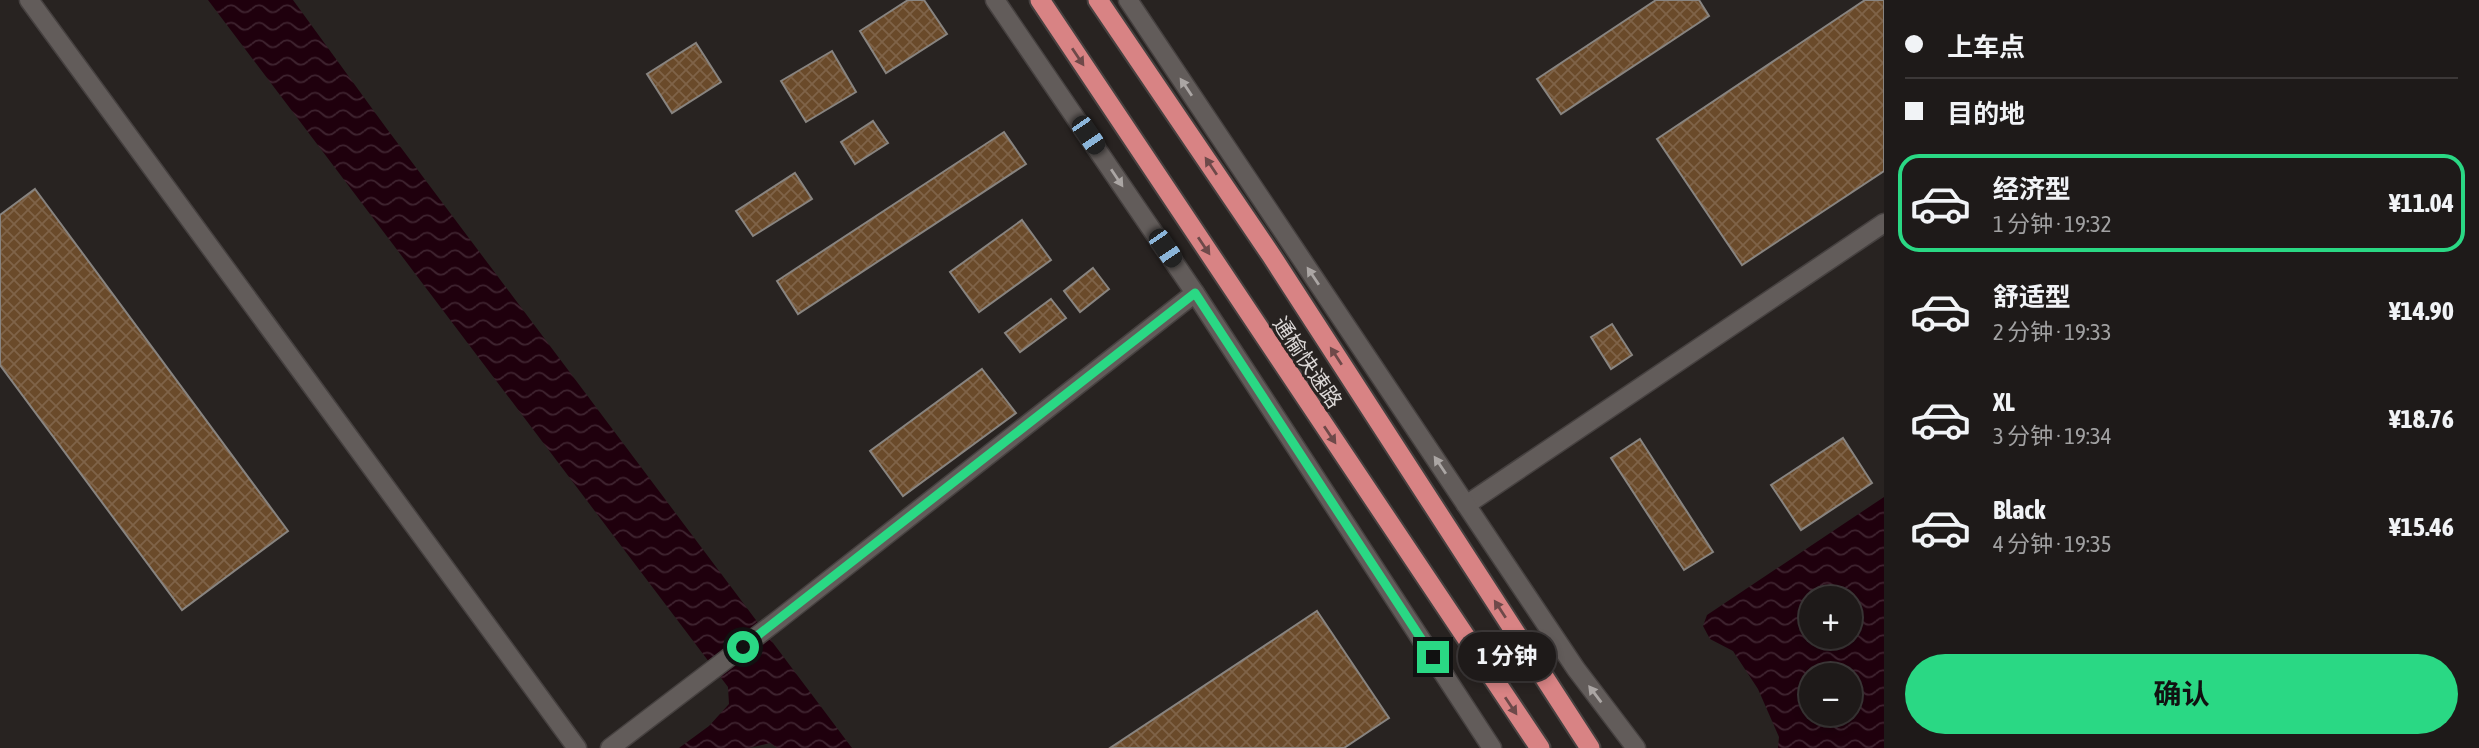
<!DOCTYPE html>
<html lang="zh">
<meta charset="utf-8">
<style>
:root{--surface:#1e1a19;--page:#2b2726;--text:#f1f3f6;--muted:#a1a1a2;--line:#3c3838;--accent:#2ad884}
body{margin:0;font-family:"Asap Condensed","Noto Sans SC",sans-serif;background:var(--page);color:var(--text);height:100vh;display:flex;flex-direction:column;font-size:26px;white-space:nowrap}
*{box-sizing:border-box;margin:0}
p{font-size:23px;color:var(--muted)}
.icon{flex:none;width:38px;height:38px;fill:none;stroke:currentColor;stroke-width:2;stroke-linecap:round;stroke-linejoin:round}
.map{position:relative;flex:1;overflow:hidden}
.side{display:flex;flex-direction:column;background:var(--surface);width:595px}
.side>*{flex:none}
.top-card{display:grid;align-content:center;height:154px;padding:0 21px;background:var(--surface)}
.fabs{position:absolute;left:1799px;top:586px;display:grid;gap:14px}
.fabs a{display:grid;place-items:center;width:63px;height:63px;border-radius:50%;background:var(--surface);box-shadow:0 4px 10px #0003,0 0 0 2px var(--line);font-size:35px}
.end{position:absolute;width:32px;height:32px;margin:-16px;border:9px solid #2ad884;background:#111;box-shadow:0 0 0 4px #111}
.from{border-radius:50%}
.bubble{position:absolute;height:49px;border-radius:24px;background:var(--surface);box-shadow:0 4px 10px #0003,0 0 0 2px var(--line);font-size:23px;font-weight:700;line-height:49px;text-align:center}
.car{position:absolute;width:21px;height:42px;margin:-21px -10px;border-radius:9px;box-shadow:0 0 5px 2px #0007;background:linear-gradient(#222 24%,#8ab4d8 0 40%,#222 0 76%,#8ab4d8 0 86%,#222 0)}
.top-card b{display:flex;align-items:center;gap:24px;height:66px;font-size:26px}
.top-card b+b{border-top:2px solid var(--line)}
.top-card i{width:18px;height:18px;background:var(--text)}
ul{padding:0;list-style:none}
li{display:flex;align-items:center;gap:21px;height:98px;margin:0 14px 10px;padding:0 7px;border:4px solid transparent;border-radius:21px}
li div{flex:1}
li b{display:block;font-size:26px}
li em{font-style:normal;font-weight:700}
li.active{border-color:var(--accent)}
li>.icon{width:63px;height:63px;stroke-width:1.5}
.action{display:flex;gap:14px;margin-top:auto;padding:14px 21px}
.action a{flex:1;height:80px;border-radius:42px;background:var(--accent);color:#111;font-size:28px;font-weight:700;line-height:80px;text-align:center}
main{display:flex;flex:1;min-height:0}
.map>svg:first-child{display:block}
.water{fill:url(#water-waves);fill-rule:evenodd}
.building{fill:url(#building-cross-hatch);stroke:#888480;stroke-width:2}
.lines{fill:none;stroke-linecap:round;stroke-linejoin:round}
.service-casing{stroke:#464140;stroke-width:21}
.minor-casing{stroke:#464140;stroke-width:21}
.tertiary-casing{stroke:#464140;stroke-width:21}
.trunk-casing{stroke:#464140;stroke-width:23}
.service{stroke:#625c5a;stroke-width:18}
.minor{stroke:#625c5a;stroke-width:18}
.tertiary{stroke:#625c5a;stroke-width:18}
.trunk{stroke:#d88384;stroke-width:19}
.oneway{fill:#6e4949}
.oneway2{fill:#aba6a4}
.route{stroke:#2ad884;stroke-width:9}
.labels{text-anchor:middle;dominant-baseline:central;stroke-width:6;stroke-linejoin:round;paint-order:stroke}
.street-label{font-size:21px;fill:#dbd7d6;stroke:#282321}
</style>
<main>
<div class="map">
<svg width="1884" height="748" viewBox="0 0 1884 748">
<defs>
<pattern id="water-waves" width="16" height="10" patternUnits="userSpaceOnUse" patternTransform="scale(1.75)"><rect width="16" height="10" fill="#1f000d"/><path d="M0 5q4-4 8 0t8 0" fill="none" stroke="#3f2430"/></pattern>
<pattern id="building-cross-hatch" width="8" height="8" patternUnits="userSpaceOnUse" patternTransform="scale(1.75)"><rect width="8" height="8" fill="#6a4a2a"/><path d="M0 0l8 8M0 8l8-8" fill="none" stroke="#7f6348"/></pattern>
</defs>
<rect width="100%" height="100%" fill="#282321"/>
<g class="water">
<path d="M208,0H293L387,129L852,748H777L770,743L749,748H679L709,726L729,704L728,687Z"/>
<path d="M1884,497V748H1778L1779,737L1758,689L1733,651L1710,639L1703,626L1707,615ZM1811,598H1850V637H1811ZM1811,676H1850V714H1811Z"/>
</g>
<g class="building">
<path d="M908,0H924L947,34L886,73L860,31Z"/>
<path d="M1656,0H1699L1709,16L1561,114L1537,79Z"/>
<path d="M1865,0H1884V171L1742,265L1657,139Z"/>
<path d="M696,43L721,82L672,113L647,74Z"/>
<path d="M832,51L856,92L806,122L781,81Z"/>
<path d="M873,121L888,143L855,164L841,142Z"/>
<path d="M1004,132L1026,164L798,314L777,281Z"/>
<path d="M795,173L812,199L753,236L736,211Z"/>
<path d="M35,189L288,531L182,610L0,365V215Z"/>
<path d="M1022,220L1051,260L979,312L950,272Z"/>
<path d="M1093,268L1109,289L1080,312L1064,291Z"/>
<path d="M1051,299L1066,318L1020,352L1005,333Z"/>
<path d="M1612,324L1632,355L1611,369L1591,337Z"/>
<path d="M982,369L1016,413L903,496L870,451Z"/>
<path d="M1843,438L1872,483L1801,530L1771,485Z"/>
<path d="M1640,439L1713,552L1684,570L1611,458Z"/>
<path d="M1317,611L1389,718L1344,748H1110Z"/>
</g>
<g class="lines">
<defs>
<path id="service" d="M1466,505L1884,223"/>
<g id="minor">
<path d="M29,0L577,748"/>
<path d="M610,748L778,620L1195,293"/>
</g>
<g id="tertiary">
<path d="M995,0L1195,293L1492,748"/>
<path d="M1128,0L1576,669L1636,748"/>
</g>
<g id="trunk">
<path d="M1040,0L1540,748"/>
<path d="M1098,0L1271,255L1590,748"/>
</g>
</defs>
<use href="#service" class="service-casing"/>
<use href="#minor" class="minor-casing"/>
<use href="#tertiary" class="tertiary-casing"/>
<use href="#trunk" class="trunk-casing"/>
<use href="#service" class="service"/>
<use href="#minor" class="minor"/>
<use href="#tertiary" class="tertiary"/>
<use href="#trunk" class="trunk"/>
</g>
<defs><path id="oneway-solid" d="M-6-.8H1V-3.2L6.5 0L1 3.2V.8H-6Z" transform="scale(1.75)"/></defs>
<g class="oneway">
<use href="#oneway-solid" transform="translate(1078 57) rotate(56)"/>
<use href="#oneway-solid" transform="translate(1211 166) rotate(-124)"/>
<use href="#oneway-solid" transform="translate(1204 246) rotate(56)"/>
<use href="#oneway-solid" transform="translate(1336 356) rotate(-123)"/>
<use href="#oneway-solid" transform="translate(1330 435) rotate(56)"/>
<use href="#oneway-solid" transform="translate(1500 609) rotate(-123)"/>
<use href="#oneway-solid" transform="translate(1511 706) rotate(56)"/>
</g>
<g class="oneway2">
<use href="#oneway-solid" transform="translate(1186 87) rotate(-124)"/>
<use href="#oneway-solid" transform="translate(1117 178) rotate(56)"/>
<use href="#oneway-solid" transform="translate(1313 276) rotate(-124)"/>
<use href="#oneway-solid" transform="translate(1440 465) rotate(-124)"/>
<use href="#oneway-solid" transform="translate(1595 694) rotate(-127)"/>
</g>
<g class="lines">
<path class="route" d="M743,647L1195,293L1433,657"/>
</g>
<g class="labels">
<g class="street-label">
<text transform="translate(1308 362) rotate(56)">通榆快速路</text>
</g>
</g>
</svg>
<div class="fabs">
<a>+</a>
<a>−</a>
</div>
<i class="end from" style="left:743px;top:647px"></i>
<i class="end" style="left:1433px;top:657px"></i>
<div class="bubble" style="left:1458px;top:632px;width:98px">1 分钟</div>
<i class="car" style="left:1088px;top:135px;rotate:146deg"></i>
<i class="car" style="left:1165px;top:248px;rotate:146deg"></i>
</div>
<section class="side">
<div class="top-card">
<b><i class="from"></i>上车点</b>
<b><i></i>目的地</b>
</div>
<ul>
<li class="active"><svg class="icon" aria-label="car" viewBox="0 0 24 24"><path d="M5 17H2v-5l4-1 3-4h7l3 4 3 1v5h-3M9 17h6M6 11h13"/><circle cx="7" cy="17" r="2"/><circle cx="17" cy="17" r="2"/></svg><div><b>经济型</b><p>1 分钟 · 19:32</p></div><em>¥11.04</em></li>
<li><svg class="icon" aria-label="car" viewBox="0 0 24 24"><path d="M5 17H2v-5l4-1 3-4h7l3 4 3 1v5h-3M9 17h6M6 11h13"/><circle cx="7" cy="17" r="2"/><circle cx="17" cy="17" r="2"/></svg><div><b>舒适型</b><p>2 分钟 · 19:33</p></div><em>¥14.90</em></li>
<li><svg class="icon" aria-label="car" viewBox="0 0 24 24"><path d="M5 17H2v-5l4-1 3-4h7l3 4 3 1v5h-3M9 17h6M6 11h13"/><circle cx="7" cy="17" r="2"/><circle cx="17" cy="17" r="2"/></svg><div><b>XL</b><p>3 分钟 · 19:34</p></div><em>¥18.76</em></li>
<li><svg class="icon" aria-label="car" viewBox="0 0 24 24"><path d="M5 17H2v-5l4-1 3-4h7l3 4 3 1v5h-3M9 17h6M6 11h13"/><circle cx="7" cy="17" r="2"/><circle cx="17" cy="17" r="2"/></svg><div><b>Black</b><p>4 分钟 · 19:35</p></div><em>¥15.46</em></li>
</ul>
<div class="action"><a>确认</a></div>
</section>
</main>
